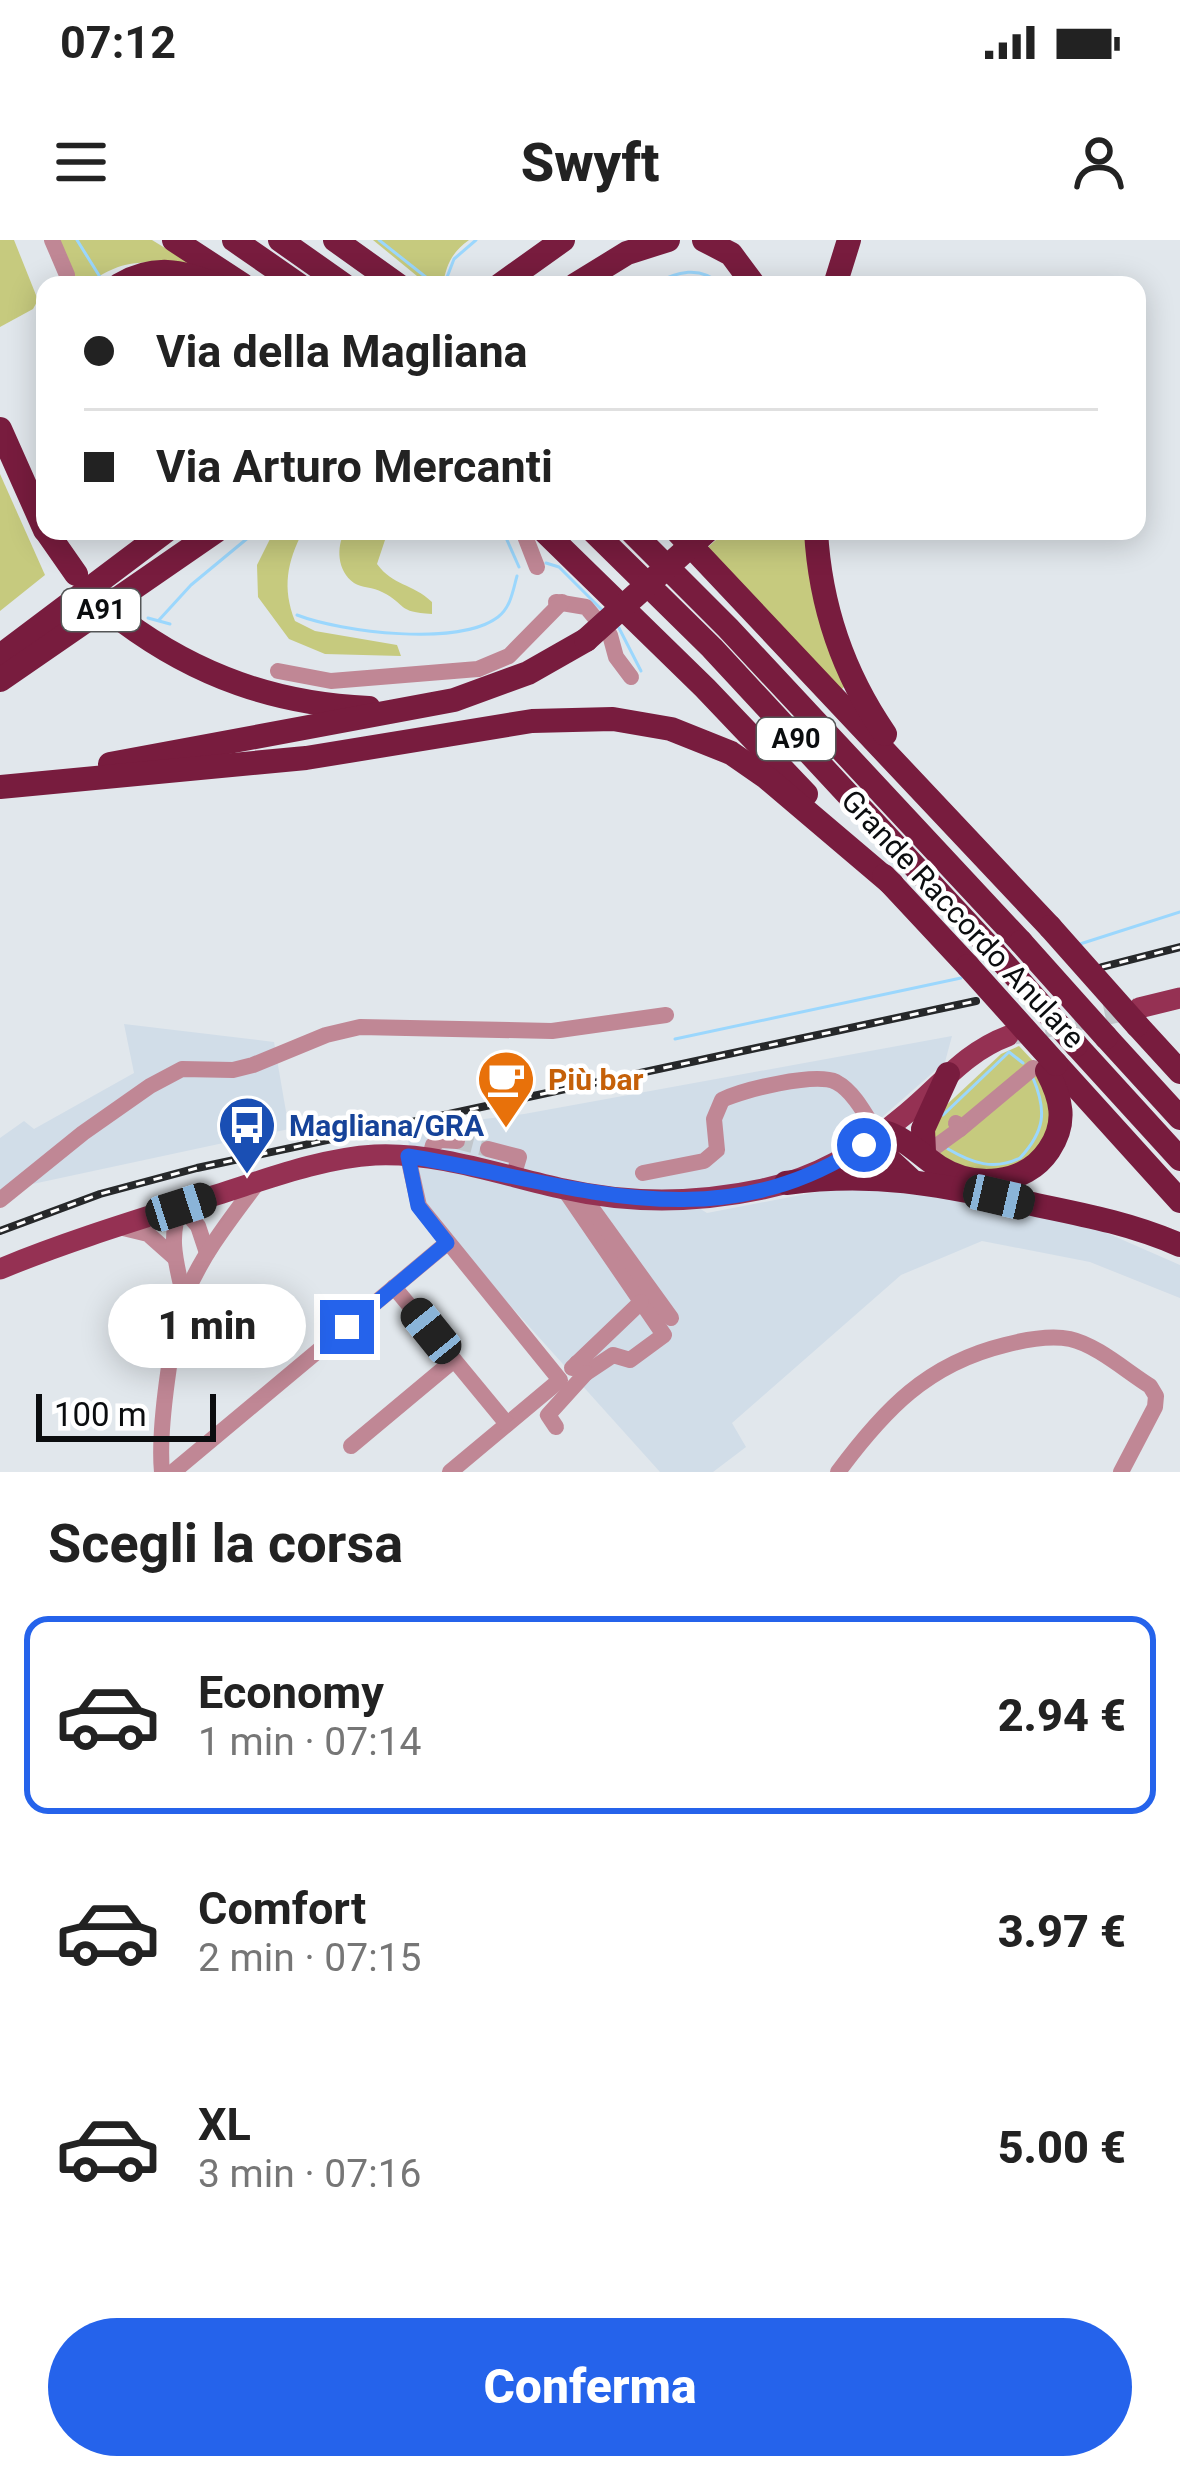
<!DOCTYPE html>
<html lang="it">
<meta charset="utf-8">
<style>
:root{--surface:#fff;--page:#f2f2f2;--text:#222;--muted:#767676;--line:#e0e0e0;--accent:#2563eb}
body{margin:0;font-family:Roboto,sans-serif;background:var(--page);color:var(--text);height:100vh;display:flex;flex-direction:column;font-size:45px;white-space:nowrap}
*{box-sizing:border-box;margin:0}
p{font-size:39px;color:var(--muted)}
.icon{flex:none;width:66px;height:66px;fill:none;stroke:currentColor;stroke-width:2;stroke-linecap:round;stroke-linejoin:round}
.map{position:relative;height:1232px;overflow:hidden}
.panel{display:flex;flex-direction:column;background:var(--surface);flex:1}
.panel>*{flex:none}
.top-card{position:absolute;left:36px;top:36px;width:1110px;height:264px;border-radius:24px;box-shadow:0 6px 30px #0003;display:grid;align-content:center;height:264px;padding:0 48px;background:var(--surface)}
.scale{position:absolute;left:36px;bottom:30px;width:180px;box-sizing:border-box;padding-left:12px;border:6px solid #0b0d0f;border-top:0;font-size:33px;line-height:42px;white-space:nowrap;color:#0b0d0f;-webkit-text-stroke:9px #fff;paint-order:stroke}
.end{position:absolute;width:54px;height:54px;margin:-27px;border:15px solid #2563eb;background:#fff;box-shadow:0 0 0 6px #fff}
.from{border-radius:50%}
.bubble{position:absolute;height:84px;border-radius:42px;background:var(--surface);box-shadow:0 6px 30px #0003;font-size:39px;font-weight:800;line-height:84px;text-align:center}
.car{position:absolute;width:36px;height:72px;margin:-36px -18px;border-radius:15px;box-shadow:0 0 9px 3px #0007;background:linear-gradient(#222 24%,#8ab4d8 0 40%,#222 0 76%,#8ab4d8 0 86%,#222 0)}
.top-card b{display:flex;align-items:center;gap:42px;height:114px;font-size:45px}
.top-card b+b{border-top:3px solid var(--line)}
.top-card i{width:30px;height:30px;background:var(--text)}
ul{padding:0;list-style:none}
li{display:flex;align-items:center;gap:36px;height:198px;margin:0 24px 18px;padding:0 24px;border:6px solid transparent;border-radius:24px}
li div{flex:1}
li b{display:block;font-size:45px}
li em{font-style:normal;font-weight:800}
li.current{border-color:var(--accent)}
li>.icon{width:108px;height:108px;stroke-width:1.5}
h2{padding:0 48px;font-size:54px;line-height:144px}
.primary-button{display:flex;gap:24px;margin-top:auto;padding:24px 48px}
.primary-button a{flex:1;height:138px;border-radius:72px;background:var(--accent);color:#fff;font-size:48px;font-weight:800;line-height:138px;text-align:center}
.status{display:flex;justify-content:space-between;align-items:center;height:84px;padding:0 60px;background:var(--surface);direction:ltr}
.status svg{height:33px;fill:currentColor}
header{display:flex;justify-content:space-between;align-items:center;height:156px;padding:0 48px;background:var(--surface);font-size:54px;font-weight:800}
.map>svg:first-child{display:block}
.built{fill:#d1dde8}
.green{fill:#c6ca7e}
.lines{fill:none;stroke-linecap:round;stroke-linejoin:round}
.stream{stroke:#9bd7fd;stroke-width:3}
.minor-tunnel{stroke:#c1c6cb;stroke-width:16;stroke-dasharray:16 8;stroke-linecap:butt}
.major-tunnel{stroke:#c1c6cb;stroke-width:21;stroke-dasharray:21 10;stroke-linecap:butt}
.minor{stroke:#c08795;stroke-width:16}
.major{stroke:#953153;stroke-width:21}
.highway{stroke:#781c3e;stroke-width:24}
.rail-casing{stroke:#26282a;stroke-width:8}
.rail{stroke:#fff;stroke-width:3;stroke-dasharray:9;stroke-linecap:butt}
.highway-bridge{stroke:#781c3e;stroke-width:24}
.route{stroke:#2563eb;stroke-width:15}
.labels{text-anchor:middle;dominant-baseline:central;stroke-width:9;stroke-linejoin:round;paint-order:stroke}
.shield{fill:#fff;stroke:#545657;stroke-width:3}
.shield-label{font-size:27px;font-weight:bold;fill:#0b0d0f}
.street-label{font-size:30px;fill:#0b0d0f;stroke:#fff}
.food-label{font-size:30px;font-weight:bold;fill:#c56008;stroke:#fff;text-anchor:start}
.transit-label{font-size:30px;font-weight:bold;fill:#164399;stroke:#fff;text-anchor:start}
</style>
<div class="status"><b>07:12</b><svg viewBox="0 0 49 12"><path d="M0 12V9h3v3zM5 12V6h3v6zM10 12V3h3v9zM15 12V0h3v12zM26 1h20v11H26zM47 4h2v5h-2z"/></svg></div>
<header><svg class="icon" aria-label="menu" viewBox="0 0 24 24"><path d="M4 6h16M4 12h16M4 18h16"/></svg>Swyft<svg class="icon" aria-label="person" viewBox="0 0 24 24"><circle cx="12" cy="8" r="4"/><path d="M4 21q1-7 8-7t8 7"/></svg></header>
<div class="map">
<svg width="1180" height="1232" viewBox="0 0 1180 1232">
<rect width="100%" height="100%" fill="#e1e7ec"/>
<g class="built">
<path d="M124,784L274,802L289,889L0,951V898L24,881L34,889L134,833Z"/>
<path d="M952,796L945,822L864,893L838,910L762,944L680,956L707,973L837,948L922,954L1084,983L1180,1025V1058L1090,1022L982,1001L901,1035L732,1183L746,1207L713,1232H660L420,965L406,889L524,874Z"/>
</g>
<g class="green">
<path d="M0,0H14L38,60L33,69L0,87Z"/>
<path d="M60,0H152L196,27C172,24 149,19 125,25C104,30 91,45 70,45Z"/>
<path d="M373,0H469C452,12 446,25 443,45H428Z"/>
<path d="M0,234L45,335L0,371Z"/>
<path d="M274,291H303C287,322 282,348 295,381L315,391L397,405L401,416L325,414L289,399L258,357L257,325Z"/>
<path d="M345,291H388L377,324C393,346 412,343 432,362V374C396,372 408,365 382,352C374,347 361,348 354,343C337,331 336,307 345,291Z"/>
<path d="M726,291H813L847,444L841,450L707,308Z"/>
<path d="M1019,806L1034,822L1059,875L1032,925L973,932L933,911L931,906L940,871L1001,814Z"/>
</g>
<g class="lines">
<g class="stream">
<path d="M77,0L105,45"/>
<path d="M379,0L427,38"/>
<path d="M444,45L454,19L476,0"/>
<path d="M652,45C677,31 700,25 722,45"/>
<path d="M503,291L519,327"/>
<path d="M546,323L559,327L602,370"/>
<path d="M297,375C341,392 459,407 498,377C511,367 513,350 517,336"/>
<path d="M148,378L170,384"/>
<path d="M159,380L191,345L249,297"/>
<path d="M619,388L641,431"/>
<path d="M1080,704L1180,672"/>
<path d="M675,799L961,738"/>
<path d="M943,875L1009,812L1023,823"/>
<path d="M948,909C972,923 994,931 1020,918C1045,891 1047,871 1033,838"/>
</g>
<path class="minor-tunnel" d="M457,901L488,909"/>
<path class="major-tunnel" d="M1014,794L1136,768"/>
<g class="minor">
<path d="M52,0L67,35L66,45"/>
<path d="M45,137V179"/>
<path d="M523,291L537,327"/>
<path d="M556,362L586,367L596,379"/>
<path d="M610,395L616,417L631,437"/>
<path d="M278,431L331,441L478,429L509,416L562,362"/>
<path d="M960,889L1033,828"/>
<path d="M488,909L519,917L513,937"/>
<path d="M408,917L419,966L560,1140L450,1232"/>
<path d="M930,919L931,910L960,889L956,883"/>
<path d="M429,920L433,905L440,900L457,901"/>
<path d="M643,933L704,921L717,910L714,879L722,860C742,850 815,832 836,842C855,852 867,878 878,895"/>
<path d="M564,949L664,1095L630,1120L613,1115L586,1133L577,1123"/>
<path d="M580,952L671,1078"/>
<path d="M0,960L83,893L150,846L182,829L233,830L253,825L326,795L360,787L552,791L666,775"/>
<path d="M119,987L148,994L175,1018"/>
<path d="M394,1047L507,1184"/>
<path d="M184,1058C177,1026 167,997 181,967L198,986L207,1013"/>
<path d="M572,1128L641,1062"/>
<path d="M556,1187L548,1175L586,1133"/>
<path d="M351,1206L454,1120"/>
<path d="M162,1232C158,1192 171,1091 186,1054C203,1013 232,977 258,942"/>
<path d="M173,1232L447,1003"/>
<path d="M838,1232C884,1170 927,1124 1005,1105C1024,1100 1050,1095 1070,1099C1097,1105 1126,1131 1150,1146L1156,1156L1155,1167L1121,1232"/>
</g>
<g class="major">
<path d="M1139,768L1180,758"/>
<path d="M0,1029C70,1000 144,978 216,955C267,939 322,918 375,915C438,912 504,936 564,949C630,964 697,963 763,949C816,938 866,908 907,873C941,845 965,812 1008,796"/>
</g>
<g class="highway">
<path d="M174,0L243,45"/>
<path d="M234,0L299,45"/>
<path d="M280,0L344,45"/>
<path d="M335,0L398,45"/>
<path d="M704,0L731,14L754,45"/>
<path d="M119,45C153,25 182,30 216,45"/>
<path d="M500,45L563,0"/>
<path d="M575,45L627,13L668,0"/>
<path d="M835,45L849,0"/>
<path d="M0,189L45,290"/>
<path d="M46,291L76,334"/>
<path d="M544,291L705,448L806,554"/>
<path d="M593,291L712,408L994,712"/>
<path d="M631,291L728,388L1021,702"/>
<path d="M677,291L1050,687"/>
<path d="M816,291C820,364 843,433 885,494"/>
<path d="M123,381C197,436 276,464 369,468"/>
<path d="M0,416L166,291"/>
<path d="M0,440L216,291"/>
<path d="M110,524L454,460L528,433L586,400"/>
<path d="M0,547L306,518L532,481L613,479L671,489L731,513L767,538L892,644"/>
<path d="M884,636L968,726"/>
<path d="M1137,785L1180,832"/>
<path d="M1106,797L1180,878"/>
<path d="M1076,805L1180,919"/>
<path d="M1056,824L1180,961"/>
<path d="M924,912L923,889L948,834"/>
<path d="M911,940L885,916L884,892C907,899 919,914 939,927C974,949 1025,946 1049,910C1068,882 1061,858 1047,831"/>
<path d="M786,943C877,931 940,945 1027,963C1080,974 1130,983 1180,1005"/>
</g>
<defs>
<g id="rail">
<path d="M1102,727L1180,707"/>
<path d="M0,991L100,954L197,928L976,761"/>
</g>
</defs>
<use href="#rail" class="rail-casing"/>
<use href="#rail" class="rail"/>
<g class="highway-bridge">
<path d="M586,400L707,291"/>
<path d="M1050,687L1137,785"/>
<path d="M1021,702L1106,797"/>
<path d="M994,712L1076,805"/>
<path d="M968,726L1056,824"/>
</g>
</g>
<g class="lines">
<path class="route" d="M347,1087L447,1003L418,966L408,916C568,942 713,1005 864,905"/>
</g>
<defs>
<symbol id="cafe-pin" viewBox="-11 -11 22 30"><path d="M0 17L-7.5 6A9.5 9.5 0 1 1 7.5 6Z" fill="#e8710a" stroke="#fff"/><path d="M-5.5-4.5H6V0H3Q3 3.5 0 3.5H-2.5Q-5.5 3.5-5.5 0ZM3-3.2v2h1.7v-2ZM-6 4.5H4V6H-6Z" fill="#fff"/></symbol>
<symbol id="bus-pin" viewBox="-11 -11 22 30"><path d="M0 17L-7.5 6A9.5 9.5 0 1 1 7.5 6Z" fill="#1a4fb4" stroke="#fff"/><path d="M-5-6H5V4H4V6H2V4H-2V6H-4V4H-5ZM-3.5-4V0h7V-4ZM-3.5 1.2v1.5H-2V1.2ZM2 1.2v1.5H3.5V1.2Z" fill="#fff"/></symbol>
</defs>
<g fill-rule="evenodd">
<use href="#cafe-pin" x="473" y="806" width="66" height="90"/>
<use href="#bus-pin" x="214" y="852" width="66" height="90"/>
</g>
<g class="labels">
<g class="shield">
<rect x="62" y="349" width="78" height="42" rx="9"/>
<rect x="757" y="478" width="78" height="42" rx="9"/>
</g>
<g class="shield-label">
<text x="101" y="370">A91</text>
<text x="796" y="499">A90</text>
</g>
<g class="street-label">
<text transform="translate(963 679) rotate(47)">Grande Raccordo Anulare</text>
</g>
<g class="food-label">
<text x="548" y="839">Più bar</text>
</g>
<g class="transit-label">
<text x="289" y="885">Magliana/GRA</text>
</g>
</g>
</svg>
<div class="scale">100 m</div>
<i class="end from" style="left:864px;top:905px"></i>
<i class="end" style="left:347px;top:1087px"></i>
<div class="bubble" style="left:108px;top:1044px;width:198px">1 min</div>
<i class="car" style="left:999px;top:957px;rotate:103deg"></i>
<i class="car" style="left:181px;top:967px;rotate:72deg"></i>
<i class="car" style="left:431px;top:1091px;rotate:321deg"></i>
<div class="top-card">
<b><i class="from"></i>Via della Magliana</b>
<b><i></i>Via Arturo Mercanti</b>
</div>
</div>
<section class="panel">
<h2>Scegli la corsa</h2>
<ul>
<li class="current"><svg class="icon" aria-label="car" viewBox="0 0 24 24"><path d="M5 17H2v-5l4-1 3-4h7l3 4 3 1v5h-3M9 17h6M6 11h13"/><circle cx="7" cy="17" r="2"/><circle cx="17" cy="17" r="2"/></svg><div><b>Economy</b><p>1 min · 07:14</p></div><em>2.94 €</em></li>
<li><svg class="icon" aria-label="car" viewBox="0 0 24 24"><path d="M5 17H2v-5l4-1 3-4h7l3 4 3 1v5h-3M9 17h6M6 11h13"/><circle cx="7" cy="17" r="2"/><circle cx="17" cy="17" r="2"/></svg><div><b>Comfort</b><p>2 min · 07:15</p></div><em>3.97 €</em></li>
<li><svg class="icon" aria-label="car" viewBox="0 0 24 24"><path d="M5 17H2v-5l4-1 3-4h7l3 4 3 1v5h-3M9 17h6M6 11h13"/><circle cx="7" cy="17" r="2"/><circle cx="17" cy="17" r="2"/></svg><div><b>XL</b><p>3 min · 07:16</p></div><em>5.00 €</em></li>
</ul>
<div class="primary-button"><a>Conferma</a></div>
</section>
